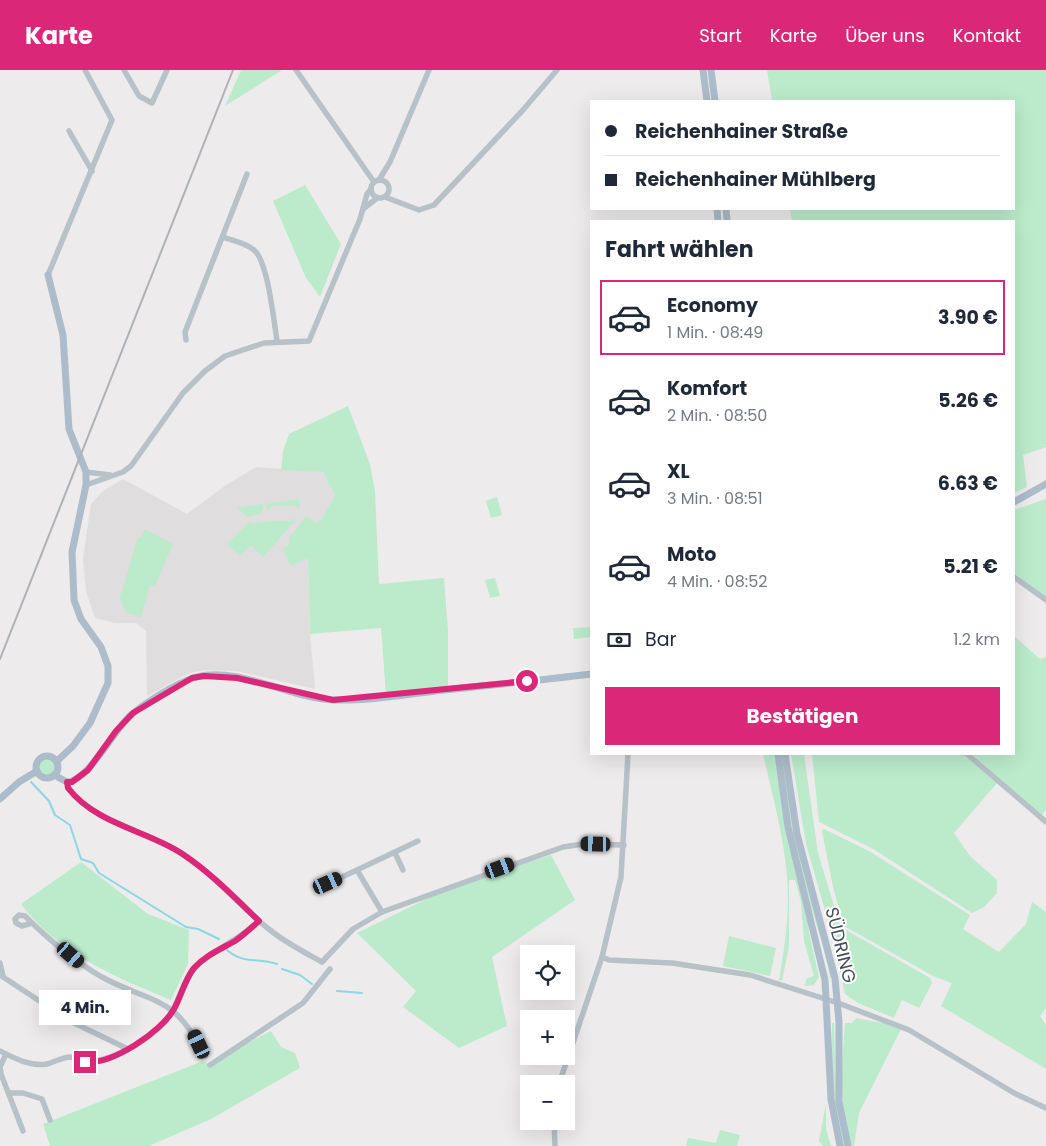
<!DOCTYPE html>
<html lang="de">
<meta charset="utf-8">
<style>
:root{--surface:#fff;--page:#f2f2f3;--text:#1f2937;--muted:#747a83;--line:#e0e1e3;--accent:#db2777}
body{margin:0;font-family:Poppins,sans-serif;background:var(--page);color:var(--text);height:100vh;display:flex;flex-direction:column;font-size:19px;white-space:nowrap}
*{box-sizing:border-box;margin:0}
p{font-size:16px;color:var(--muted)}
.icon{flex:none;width:28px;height:28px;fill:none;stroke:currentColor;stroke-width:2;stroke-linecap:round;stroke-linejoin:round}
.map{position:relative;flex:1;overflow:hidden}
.side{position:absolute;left:590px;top:150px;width:425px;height:535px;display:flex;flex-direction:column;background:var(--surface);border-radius:0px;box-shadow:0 5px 20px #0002}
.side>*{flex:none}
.hud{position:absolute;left:590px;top:30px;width:425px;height:110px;border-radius:0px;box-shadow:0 5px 20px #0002;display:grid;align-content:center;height:110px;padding:0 15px;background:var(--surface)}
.tools{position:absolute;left:520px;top:875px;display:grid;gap:10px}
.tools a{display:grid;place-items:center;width:55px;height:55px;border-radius:0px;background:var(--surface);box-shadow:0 5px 20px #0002;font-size:25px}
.end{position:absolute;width:22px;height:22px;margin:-11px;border:6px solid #db2777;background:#fff;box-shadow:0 0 0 2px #fff}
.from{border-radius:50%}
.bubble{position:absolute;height:35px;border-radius:0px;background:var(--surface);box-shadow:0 5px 20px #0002;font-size:16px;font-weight:700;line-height:35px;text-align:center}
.car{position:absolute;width:15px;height:30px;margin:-15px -8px;border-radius:6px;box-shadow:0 0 4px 1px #0007;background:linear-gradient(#222 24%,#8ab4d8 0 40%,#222 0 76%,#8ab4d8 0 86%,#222 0)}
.hud b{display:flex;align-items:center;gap:18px;height:48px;font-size:19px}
.hud b+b{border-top:1px solid var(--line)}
.hud i{width:12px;height:12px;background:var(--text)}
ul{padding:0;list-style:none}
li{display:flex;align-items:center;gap:15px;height:75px;margin:0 10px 8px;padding:0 5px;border:2px solid transparent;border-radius:0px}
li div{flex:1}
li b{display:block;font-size:19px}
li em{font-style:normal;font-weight:700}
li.selected{border-color:var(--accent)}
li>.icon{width:45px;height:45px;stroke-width:1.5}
h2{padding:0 15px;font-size:22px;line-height:60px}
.pay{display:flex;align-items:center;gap:12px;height:55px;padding:0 15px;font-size:19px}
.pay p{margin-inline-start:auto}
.action{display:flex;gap:10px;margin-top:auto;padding:10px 15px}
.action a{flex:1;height:58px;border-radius:0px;background:var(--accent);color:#fff;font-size:20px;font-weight:700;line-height:58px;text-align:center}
header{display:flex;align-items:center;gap:30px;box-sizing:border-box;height:70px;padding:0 25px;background:var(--accent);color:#fff}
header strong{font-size:24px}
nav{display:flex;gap:28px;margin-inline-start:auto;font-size:18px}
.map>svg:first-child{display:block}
.education{fill:#dfdddd}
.green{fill:#bbebcb}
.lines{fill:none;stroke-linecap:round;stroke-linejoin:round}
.stream{stroke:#8ad7e6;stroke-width:2}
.minor{stroke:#b7c1c8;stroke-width:5.5}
.major{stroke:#acbcca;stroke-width:7}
.rail{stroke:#aeb1b6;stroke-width:2}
.route{stroke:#db2777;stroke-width:6}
.labels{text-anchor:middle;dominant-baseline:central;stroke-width:4;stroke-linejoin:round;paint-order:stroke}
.street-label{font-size:18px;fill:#455058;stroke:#fff}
</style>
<header>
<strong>Karte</strong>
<nav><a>Start</a><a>Karte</a><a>Über uns</a><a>Kontakt</a></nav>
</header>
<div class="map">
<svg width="1046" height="1076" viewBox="0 0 1046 1076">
<rect width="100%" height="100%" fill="#eeebec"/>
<path class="education" d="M256,397L323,402L335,425L321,450L308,481L310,564L315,619L237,601L205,600L189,603L147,626L146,561L136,553H115L95,548L86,521L83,488L91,434L103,421L123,409L187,444L226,415Z"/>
<g class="green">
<path d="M241,0H282L225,36Z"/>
<path d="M767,0H1046V377L1023,385L1027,417L1014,423V151H792L790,139H1014V31H772Z"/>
<path d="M305,115L341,174L320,227L306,208L273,131Z"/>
<path d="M348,336L370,394L375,421L379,514L444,508L448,560V618L386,625L381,558L310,564L308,488L291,496L283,479L289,475L290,467L306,446L314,451L312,454L321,450L335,425L323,402L281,400L283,381L289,364Z"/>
<path d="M497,427L502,445L491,448L486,431Z"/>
<path d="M299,429L300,438L297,439L296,435L270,436V441L267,439L266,434Z"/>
<path d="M1046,429V528L1014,503V440Z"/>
<path d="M263,434V440L260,444L247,447L237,438Z"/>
<path d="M293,446L295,451L263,487L251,475L240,486L227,474L250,451L251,454L270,451H293Z"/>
<path d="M145,459L173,474L155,516L150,515L141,547L126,543L120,528L138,467L141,468Z"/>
<path d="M495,508L500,526L490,528L485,510Z"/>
<path d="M591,557V567L574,569L573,558Z"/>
<path d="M1014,566L1040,589L1046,587V740L1041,746L972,684H1014Z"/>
<path d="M763,684H775L786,761L807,843L809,863L819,907L814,915L805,916L806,909L814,906L804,871L801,832L795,810H789V876L782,911L779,910C785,876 790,842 787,807C784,766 772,724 763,684Z"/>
<path d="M780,684H782L796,769L833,908H830C825,878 814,849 806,819C794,775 786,730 780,684Z"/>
<path d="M791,684H804L818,783L842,862L846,860L930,908L932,913L919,938L902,930L894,948L858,933L845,924L834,872L806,774Z"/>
<path d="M812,684H963L997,713L954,763L970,786L997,810V823L984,837L972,843L875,780L819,752Z"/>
<circle cx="47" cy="697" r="11"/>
<path d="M824,759L869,781L970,845L963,859L999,882L1026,854L1032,832L1046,842V938L1040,946L1046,955V999L941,936L952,913L935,907L844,856L833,817L822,761Z"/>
<path d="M551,785L575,830L492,887L507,956L459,978L403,937L416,921L357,863L449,818Z"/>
<path d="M81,792L148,844L189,860L188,894L171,930C115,907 58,883 21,834Z"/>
<path d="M729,866L776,878L770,906L723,896Z"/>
<path d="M856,948L888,954L901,959L859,1043L854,1076H852C838,1036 842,994 845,953H852Z"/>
<path d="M832,953H834L836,1030L846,1076H843C832,1036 832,995 832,953Z"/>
<path d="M271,961L281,977L295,983L300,998L211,1049L149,1076H50L43,1054L203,991L208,993Z"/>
<path d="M826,1034V1059L831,1076H823L819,1071Z"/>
<path d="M720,1060L740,1065L737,1076H686L688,1068L716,1073Z"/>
</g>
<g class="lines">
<g class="stream">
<path d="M31,712L49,731L55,745L70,755L81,789L93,793L99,803L186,857L198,859L219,869"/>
<path d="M227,880C244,895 258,887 277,894"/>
<path d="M282,899L300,905L312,914"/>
<path d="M337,921L362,923"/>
</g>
<g class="minor">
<path d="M124,0L139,26L152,33L167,0"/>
<path d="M296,0L374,112"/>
<path d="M69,61L92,101"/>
<circle cx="380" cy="119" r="9"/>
<path d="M379,110L390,92L429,0"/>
<path d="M385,127L419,140L434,135L523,40L557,0"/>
<path d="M363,139L377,128"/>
<path d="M223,167C233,171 247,173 255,181C268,193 274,252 277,271"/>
<path d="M48,205L112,50L85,0"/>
<path d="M186,270L185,262L247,104"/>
<path d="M86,402L110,405"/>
<path d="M86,415L123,402L131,396L183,323L205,301L225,286L264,273L309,271L360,149L367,124L371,119"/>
<path d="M1014,507L1046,530"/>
<path d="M967,684L1046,752"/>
<path d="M67,712C73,742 146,763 171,777C210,798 236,834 270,860C286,873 304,882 322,892L353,859L382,842L563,777L583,774L624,775"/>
<path d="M395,783L403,800"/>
<path d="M329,813L357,800"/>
<path d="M382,842L357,800L418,771"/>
<path d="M32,853L22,856L16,853L15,849L19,845L25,846C47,868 73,890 100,906C153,935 174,923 205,986"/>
<path d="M602,887L609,890L672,893L750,905L838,933L909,960L1014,1023L1046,1038"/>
<path d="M0,893L3,906"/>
<path d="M0,905L70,951L128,979"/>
<path d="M0,981C14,988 31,997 47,994C54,992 61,988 69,987C76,987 83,993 91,992C117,988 148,971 166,951C179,935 181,912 195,898C213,879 238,871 259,851"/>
<path d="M6,984L0,997L1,1004L23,1061"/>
<path d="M210,995L303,933L330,899"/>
<path d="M559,1014L602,887L621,807L628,684"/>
<path d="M9,1023H23L42,1029L50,1050"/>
<path d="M554,1051L555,1076"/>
</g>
<g class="major">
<path d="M703,0L707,31"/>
<path d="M711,0L715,31"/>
<path d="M717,139L718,151"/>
<path d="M726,139L727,151"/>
<path d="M48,205L63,265L69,359L86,402V415L72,482L74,530L81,549L101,577L108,596V613L90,653L73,676L57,691"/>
<path d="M1014,432L1046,414"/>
<path d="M778,684L788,757L825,910L831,1029L840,1076"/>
<path d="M785,684L797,764L835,908L839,952V1032L848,1076"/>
<circle cx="47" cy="697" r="11"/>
<path d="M54,705L67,712C88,712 114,659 131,645C146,632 175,614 193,608C237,594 290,629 334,630C371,631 408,624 444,620C493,615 542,610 591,604"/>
<path d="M0,729L19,712L37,701"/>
</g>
<path class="rail" d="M0,589L233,0"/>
</g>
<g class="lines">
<path class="route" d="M85,992C112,995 161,962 174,939C181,927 185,909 194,898C206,885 221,879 235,871C244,865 251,858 259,851C234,827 210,802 181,783C145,760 96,754 68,718L67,712H72L88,700L116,661L133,643L192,608L204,606L237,608L333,630L527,611"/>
</g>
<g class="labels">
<g class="street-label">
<text transform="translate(841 875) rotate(76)">SÜDRING</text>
</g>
</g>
</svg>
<div class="tools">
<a><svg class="icon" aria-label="locate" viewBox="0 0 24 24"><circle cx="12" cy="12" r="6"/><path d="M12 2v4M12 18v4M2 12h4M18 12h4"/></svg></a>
<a>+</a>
<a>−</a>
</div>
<i class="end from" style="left:527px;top:611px"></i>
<i class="end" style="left:85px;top:992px"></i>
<div class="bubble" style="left:39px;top:920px;width:92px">4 Min.</div>
<i class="car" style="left:596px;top:774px;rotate:271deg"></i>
<i class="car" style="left:500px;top:798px;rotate:70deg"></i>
<i class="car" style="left:328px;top:813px;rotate:66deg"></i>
<i class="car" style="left:71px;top:885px;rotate:131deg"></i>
<i class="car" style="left:199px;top:974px;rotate:335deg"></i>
<div class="hud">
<b><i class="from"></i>Reichenhainer Straße</b>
<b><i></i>Reichenhainer Mühlberg</b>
</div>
<section class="side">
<h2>Fahrt wählen</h2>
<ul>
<li class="selected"><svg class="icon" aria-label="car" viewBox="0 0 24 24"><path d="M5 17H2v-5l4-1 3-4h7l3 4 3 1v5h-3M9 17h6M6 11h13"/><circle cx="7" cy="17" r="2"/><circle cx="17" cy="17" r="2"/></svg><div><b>Economy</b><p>1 Min. · 08:49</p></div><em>3.90 €</em></li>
<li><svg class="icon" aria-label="car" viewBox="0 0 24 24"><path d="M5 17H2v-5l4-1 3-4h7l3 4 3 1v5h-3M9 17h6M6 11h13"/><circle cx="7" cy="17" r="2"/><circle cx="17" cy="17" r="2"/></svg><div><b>Komfort</b><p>2 Min. · 08:50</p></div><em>5.26 €</em></li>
<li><svg class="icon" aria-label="car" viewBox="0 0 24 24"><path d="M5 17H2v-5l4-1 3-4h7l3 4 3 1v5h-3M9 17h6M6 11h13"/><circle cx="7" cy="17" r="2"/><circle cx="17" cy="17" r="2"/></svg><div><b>XL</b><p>3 Min. · 08:51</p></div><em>6.63 €</em></li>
<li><svg class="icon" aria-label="car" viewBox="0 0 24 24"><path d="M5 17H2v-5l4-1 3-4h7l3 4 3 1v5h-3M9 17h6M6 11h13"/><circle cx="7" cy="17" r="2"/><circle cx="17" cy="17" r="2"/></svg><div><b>Moto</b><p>4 Min. · 08:52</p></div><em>5.21 €</em></li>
</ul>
<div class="pay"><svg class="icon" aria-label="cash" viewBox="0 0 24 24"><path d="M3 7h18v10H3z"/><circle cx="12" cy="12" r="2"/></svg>Bar<p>1.2 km</p></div>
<div class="action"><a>Bestätigen</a></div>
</section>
</div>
